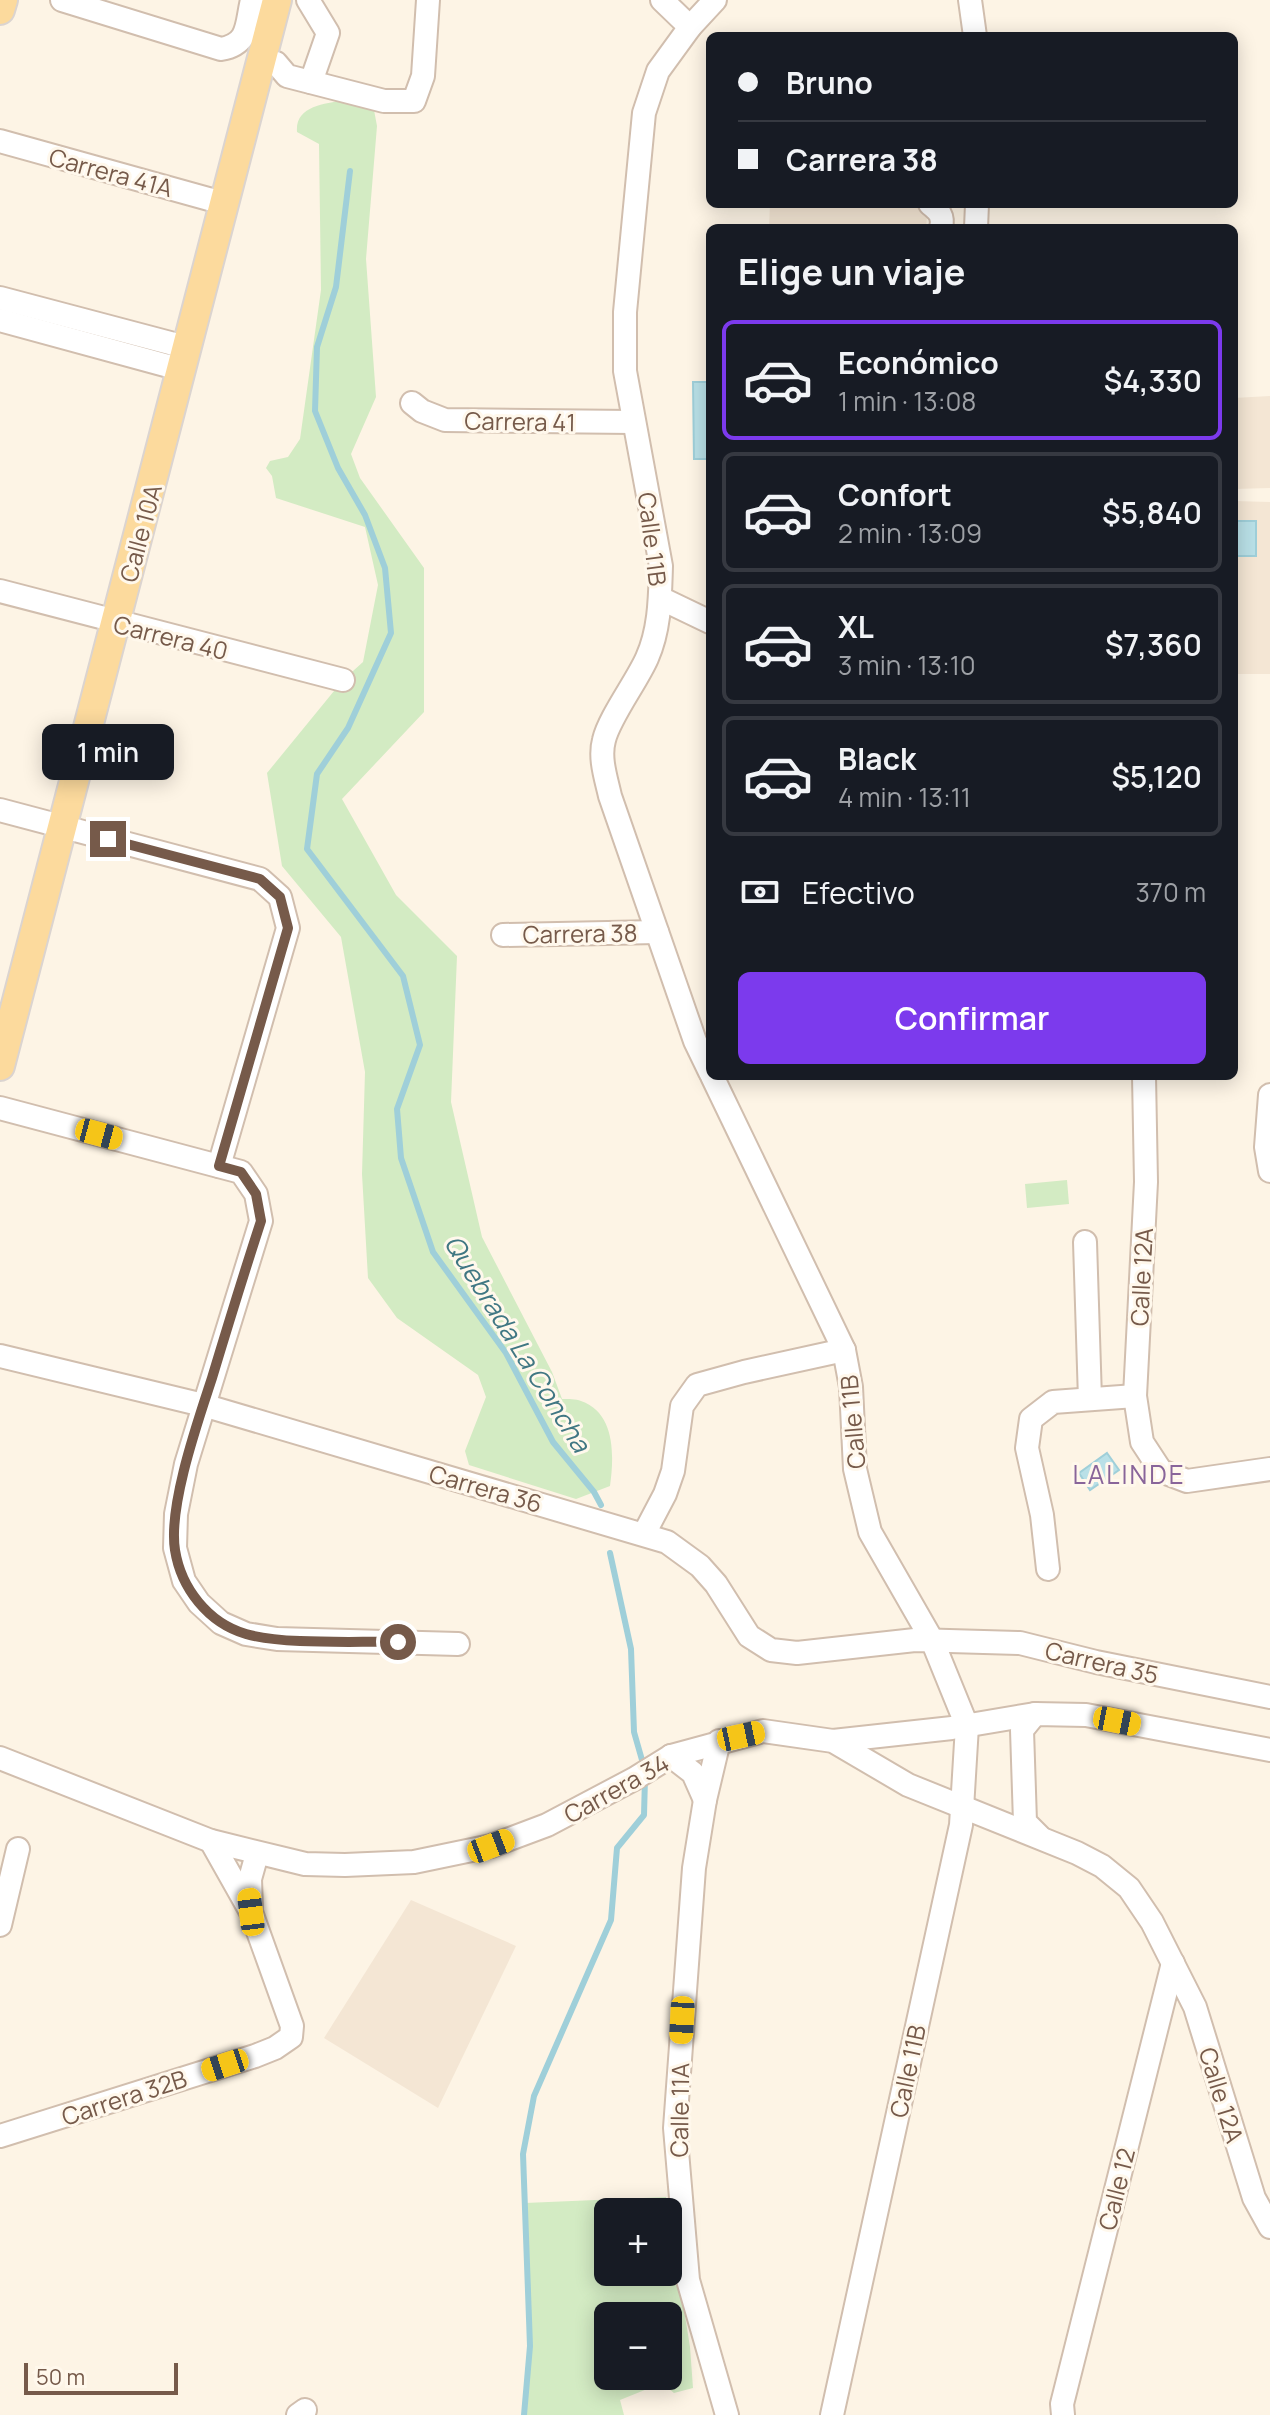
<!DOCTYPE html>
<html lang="es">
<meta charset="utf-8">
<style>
:root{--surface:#171b24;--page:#242831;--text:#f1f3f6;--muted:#9ea1a6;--line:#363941;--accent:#7c3aed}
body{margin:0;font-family:Manrope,sans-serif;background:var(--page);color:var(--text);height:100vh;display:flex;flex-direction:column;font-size:30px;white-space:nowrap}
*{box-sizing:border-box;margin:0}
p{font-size:26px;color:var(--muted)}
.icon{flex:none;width:44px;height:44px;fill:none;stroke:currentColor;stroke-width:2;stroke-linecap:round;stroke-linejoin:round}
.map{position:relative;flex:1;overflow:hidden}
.side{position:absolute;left:706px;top:224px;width:532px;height:856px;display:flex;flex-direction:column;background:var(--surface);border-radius:12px;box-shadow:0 4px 20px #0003}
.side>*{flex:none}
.hud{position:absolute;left:706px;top:32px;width:532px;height:176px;border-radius:12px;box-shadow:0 4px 20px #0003;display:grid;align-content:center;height:176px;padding:0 32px;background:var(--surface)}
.fabs{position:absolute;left:594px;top:2198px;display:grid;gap:16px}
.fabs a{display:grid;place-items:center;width:88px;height:88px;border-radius:12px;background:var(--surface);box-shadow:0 4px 20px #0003;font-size:40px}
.scale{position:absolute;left:24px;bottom:20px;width:154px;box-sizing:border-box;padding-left:8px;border:4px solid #765a4a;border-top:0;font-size:22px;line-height:28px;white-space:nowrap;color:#765a4a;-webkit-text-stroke:6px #fff8ec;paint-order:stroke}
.end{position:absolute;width:36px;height:36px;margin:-18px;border:10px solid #765a4a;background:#fff;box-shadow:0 0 0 4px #fff}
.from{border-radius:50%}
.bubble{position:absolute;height:56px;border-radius:12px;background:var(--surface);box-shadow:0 4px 20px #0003;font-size:26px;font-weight:600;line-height:56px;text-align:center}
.car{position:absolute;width:24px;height:48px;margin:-24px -12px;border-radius:10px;box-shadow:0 0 6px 2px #0007;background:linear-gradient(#f5c518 24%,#345 0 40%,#f5c518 0 76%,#345 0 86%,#f5c518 0)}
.hud b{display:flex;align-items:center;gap:28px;height:76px;font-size:30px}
.hud b+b{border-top:2px solid var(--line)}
.hud i{width:20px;height:20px;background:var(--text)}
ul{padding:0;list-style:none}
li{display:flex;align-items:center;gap:24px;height:120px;margin:0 16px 12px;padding:0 16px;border:4px solid var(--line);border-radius:12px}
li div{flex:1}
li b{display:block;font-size:30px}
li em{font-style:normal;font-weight:600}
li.selected{border-color:var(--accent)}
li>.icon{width:72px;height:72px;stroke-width:1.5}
h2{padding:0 32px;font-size:36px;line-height:96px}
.pay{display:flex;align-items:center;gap:20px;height:88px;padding:0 32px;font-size:30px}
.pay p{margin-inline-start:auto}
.cta{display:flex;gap:16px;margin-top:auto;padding:16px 32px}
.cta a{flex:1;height:92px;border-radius:12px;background:var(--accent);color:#fff;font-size:32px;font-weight:600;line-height:92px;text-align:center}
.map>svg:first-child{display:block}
.residential{fill:#f4e6d4}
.green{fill:#d3ebc3;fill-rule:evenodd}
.water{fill:#b9e0e7;stroke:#9fcfd9;stroke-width:2}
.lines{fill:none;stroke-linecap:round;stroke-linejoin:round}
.stream{stroke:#9fcfd9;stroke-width:6}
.minor-casing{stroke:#d1beae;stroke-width:26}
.major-casing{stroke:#dbd4d0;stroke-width:32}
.minor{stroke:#fff;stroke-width:22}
.major{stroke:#fcda9d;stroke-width:28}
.route{stroke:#765a4a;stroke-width:10}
.labels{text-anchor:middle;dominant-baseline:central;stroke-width:6;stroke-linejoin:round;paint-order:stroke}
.street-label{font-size:24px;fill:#765a4a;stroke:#fff8ec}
.water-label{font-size:26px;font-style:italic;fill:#407783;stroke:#fff8ec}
.neighbourhood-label{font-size:26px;letter-spacing:2px;fill:#89659a;stroke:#fff8ec}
</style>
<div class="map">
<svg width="1270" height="2415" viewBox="0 0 1270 2415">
<rect width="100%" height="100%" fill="#fdf4e5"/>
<g class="residential">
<path d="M770,204H928L926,228H769Z"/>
<path d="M1270,396V488L1234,489V398Z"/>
<path d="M1234,501L1270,502V674H1234Z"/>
<path d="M411,1900L516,1946L438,2108L324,2038Z"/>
</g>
<g class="green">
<path d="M344,100L374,110L377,126L366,259L376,397L351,454L360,478L424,568V712L342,799L396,895L457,956L451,1102L482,1237L552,1372L562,1399C568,1399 576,1399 581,1401C616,1413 614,1457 610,1486L576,1499L469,1465L465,1451L486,1397L478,1375L397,1318L368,1278L362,1174L365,1072L341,937L282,866L267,773L343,680L363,662L378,585L365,527L276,498L272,476L266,468L270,461L288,457L300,439L321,290L319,144L297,132C295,106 324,104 344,100Z"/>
<path d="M1067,1180L1069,1204L1027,1208L1025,1184Z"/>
<path d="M666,2197L690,2347L693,2388L674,2393L662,2383L620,2400L624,2415H525L530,2346L525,2203ZM608,2212H668V2272H608ZM608,2316H668V2376H608Z"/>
</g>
<g class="water">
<path d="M693,382H710V459H694Z"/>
<rect x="1236" y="521" width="20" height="35"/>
<path d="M1107,1453L1119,1470L1090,1490L1079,1473Z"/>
</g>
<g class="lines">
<g class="stream">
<path d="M350,171L336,287L317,347L315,411L338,468L365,515L385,568L391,633L348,728L317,774L307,849L403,976L420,1045L397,1109L401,1158L433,1252L506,1353L553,1442L594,1492L601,1505"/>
<path d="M610,1553L631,1649L634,1732L644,1767"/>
<path d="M524,2415L530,2346L523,2154L534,2096L611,1920L617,1848L644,1815L645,1778"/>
</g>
<defs>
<g id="minor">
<path d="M62,0L221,49C250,44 246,24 252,0"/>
<path d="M308,0L328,33L311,82"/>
<path d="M662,0L690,27"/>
<path d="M970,0L975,36"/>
<path d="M276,63L287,76L384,101H414L423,76L428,0"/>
<path d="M0,141L223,203"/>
<path d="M930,204C939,211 944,216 941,228"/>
<path d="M976,228L977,204"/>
<path d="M0,298L189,348"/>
<path d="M0,320L183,370"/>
<path d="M412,403L422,411L445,420L633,422"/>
<path d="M0,591L343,680"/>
<path d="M660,598L710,622"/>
<path d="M0,810L260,879L280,897L288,928L219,1166"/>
<path d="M503,935L657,932"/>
<path d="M710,1072L695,1041L610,796C606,778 599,758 604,740C609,718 637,681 647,658C660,629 660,597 661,566L625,371V312L644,113L658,71L690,27L715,0"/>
<path d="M712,1076L844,1350L851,1387L855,1469L870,1532L932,1640L967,1726L961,1825L832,2415"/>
<path d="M1144,1076L1146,1182L1135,1396L1142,1442L1161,1471L1187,1481L1270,1469"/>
<path d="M1270,1095L1266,1147L1270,1171"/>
<path d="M0,1108L241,1172L256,1194L261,1221L186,1464L176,1514L175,1548L184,1581L199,1603L221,1623L246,1634L277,1639L458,1644"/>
<path d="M1085,1242L1090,1399"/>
<path d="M0,1356L203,1405L667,1542L700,1566L716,1584L749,1636L771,1650L797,1653L915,1640L1020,1643L1096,1662L1270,1697"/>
<path d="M644,1534L665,1494L673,1471L682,1406L697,1385L744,1372L844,1350"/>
<path d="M1048,1569L1042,1515L1027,1448L1031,1419L1053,1402L1135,1396"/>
<path d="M1035,1714L1022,1730L1025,1822L1039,1836"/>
<path d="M719,1741L705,1800L694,1868L675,2128L688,2280L727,2415"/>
<path d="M833,1741L952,1728L1035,1714L1086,1715L1270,1750"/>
<path d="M671,1756L693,1773L705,1800"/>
<path d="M0,1758L211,1841L305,1864L345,1865L414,1862L491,1846L547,1825L634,1779L671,1756L763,1731L833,1741L908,1785L1077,1853L1102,1866L1129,1888L1152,1922L1195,2007L1254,2198L1270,2227"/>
<path d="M251,1907L250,1879L257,1854"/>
<path d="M0,1925L18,1849"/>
<path d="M0,2136L255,2056L275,2048L291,2037L292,2026L251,1912L211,1841"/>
<path d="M298,2415L305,2410"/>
<path d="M1063,2415L1062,2404L1173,1963"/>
</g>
<g id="major">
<path d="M0,10L3,0"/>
<path d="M0,1066L277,0"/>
</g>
</defs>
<use href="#minor" class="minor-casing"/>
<use href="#major" class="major-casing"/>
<use href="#minor" class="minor"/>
<use href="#major" class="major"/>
</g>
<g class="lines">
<path class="route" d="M108,839L260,879L280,897L288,928L219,1166L241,1172L256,1194L261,1221C244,1273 228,1325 212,1378C198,1421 168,1506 175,1550C181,1588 208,1623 246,1634C284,1645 356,1641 398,1642"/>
</g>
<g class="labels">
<g class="street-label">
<text transform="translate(111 172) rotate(15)">Carrera 41A</text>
<text transform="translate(520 421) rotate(1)">Carrera 41</text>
<text transform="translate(140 533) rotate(-75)">Calle 10A</text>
<text transform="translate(653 539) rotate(83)">Calle 11B</text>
<text transform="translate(171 637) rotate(14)">Carrera 40</text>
<text transform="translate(580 933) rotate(-1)">Carrera 38</text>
<text transform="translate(1141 1277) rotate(-87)">Calle 12A</text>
<text transform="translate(852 1422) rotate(-95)">Calle 11B</text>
<text transform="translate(486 1488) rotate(16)">Carrera 36</text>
<text transform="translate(1102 1662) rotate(13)">Carrera 35</text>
<text transform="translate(616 1788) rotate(-29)">Carrera 34</text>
<text transform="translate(907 2071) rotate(-78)">Calle 11B</text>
<text transform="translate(1222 2095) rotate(73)">Calle 12A</text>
<text transform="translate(124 2097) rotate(-18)">Carrera 32B</text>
<text transform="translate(679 2110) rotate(-89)">Calle 11A</text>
<text transform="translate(1116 2189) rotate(-76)">Calle 12</text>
</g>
<g class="water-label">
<text transform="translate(518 1343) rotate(58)">Quebrada La Concha</text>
</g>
<g class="neighbourhood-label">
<text x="1129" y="1474">LALINDE</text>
</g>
</g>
</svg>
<div class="fabs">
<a>+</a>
<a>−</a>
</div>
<div class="scale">50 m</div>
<i class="end from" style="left:398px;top:1642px"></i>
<i class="end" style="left:108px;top:839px"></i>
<div class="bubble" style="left:42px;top:724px;width:132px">1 min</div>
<i class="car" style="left:99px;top:1134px;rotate:105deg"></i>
<i class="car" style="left:1117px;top:1721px;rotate:101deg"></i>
<i class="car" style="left:741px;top:1736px;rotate:78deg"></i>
<i class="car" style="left:491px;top:1846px;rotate:69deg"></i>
<i class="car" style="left:251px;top:1912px;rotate:353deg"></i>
<i class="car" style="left:682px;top:2020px;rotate:183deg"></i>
<i class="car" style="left:225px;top:2065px;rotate:252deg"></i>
<div class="hud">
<b><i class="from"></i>Bruno</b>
<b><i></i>Carrera 38</b>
</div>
<section class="side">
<h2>Elige un viaje</h2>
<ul>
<li class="selected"><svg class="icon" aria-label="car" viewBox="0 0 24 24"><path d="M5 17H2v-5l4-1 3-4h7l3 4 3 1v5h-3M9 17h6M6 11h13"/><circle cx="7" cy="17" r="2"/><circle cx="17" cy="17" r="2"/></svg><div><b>Económico</b><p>1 min · 13:08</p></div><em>$4,330</em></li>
<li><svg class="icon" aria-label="car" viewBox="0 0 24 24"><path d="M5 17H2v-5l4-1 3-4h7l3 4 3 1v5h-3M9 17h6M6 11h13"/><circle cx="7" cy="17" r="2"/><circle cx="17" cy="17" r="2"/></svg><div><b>Confort</b><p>2 min · 13:09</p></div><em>$5,840</em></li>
<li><svg class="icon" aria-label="car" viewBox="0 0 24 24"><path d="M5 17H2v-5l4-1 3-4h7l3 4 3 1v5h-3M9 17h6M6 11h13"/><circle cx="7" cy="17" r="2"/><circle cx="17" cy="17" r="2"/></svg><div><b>XL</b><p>3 min · 13:10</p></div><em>$7,360</em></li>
<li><svg class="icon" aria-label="car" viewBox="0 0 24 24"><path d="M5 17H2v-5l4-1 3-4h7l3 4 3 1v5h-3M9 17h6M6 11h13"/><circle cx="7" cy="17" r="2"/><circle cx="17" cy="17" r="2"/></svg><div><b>Black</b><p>4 min · 13:11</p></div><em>$5,120</em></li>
</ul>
<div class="pay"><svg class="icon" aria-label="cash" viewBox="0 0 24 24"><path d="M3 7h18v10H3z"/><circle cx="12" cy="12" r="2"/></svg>Efectivo<p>370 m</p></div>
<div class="cta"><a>Confirmar</a></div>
</section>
</div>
